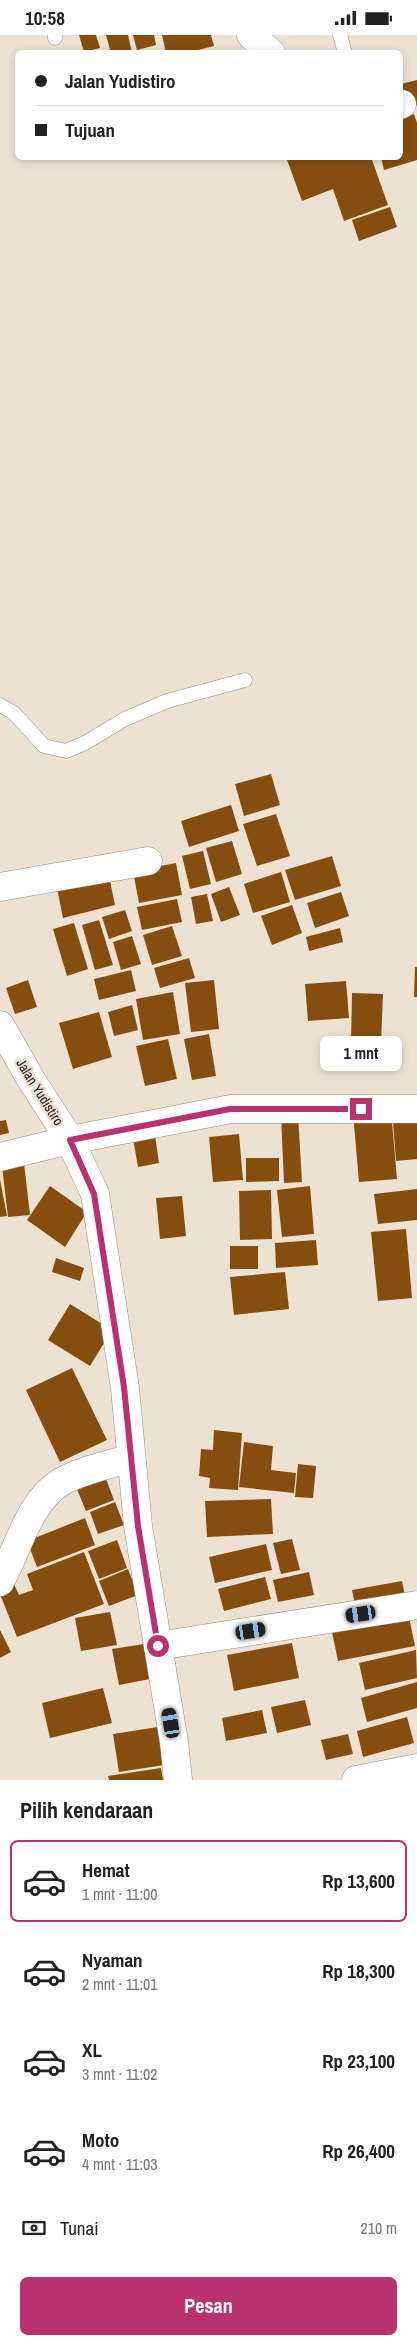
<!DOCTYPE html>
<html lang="id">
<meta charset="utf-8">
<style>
:root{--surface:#fff;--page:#f2f2f2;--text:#222;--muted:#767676;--line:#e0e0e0;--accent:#b9316f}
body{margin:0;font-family:"Archivo Narrow",sans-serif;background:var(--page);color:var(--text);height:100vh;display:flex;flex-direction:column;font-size:19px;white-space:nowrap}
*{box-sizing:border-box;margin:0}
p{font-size:16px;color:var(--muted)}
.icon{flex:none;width:28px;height:28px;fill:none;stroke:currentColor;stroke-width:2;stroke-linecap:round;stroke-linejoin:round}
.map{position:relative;height:1745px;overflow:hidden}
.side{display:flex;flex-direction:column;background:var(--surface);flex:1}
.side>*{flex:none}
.hud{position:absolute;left:15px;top:15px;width:388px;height:110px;border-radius:8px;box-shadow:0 2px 8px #0003;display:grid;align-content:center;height:110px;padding:0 20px;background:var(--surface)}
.end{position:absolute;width:22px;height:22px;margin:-11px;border:6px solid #b9316f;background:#fff;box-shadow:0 0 0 2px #fff}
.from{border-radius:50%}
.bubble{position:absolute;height:35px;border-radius:8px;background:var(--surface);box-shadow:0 2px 8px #0003;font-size:16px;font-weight:700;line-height:35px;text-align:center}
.car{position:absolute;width:15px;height:30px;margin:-15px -8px;border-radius:6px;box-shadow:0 0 4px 1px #0007;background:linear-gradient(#222 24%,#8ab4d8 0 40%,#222 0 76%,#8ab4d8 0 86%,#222 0)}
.hud b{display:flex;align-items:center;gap:18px;height:48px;font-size:19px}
.hud b+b{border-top:1px solid var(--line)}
.hud i{width:12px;height:12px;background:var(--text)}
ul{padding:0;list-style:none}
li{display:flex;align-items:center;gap:15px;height:82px;margin:0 10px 8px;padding:0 10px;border:2px solid transparent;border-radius:8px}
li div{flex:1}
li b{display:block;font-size:19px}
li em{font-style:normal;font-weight:700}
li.selected{border-color:var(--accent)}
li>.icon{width:45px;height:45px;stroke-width:1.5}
h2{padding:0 20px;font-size:22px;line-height:60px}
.pay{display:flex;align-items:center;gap:12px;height:55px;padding:0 20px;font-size:19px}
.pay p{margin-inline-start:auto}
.button{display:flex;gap:10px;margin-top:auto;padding:10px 20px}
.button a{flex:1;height:58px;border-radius:8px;background:var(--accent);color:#fff;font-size:20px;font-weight:700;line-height:58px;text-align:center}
.status{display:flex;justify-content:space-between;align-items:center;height:35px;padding:0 25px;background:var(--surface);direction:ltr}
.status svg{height:14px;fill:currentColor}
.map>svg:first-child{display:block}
.building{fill:#854e0e}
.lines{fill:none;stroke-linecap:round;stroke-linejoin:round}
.lane-casing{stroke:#988d7f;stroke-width:15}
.street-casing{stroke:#988d7f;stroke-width:29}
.secondary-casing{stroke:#988d7f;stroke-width:29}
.lane{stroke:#fff;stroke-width:14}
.street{stroke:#fff;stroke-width:28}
.secondary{stroke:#fff;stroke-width:28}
.route{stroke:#b9316f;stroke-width:6}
.labels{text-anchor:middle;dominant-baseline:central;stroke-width:5;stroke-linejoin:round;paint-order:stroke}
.street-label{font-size:14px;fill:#26221c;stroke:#ede2d2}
</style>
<div class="status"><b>10:58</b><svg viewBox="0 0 49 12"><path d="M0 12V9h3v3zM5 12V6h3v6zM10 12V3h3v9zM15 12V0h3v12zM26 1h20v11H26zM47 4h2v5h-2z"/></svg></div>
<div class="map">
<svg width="417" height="1745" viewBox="0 0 417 1745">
<rect width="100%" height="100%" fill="#ede2d2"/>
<g class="building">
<path d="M79,0H96L100,13L84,17Z"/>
<path d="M106,0H128L132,18H111Z"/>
<path d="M133,0H154L156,10L137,15Z"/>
<path d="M162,0H211L214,11L186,18H166Z"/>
<path d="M417,45V70L406,73L401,49Z"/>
<path d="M414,79L417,88V125L384,135L381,122H400V83Z"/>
<path d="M286,122H371L388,170L344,186L333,154L302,166Z"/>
<path d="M390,172L397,192L359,206L352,185Z"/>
<path d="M271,739L280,770L244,781L235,749Z"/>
<path d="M231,770L239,796L189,812L181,786Z"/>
<path d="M276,779L290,821L257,831L243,789Z"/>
<path d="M232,806L242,839L216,847L206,813Z"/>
<path d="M203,816L211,849L190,854L182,821Z"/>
<path d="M332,821L341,851L295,865L285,835Z"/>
<path d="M176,828L182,860L139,868L133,836Z"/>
<path d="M281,837L290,867L253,878L244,849Z"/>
<path d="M109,841L115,870L63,883L57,853Z"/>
<path d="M229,852L240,880L221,887L211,859Z"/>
<path d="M341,857L349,881L315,893L307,868Z"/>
<path d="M207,859L213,886L196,889L191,862Z"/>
<path d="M177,864L182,887L142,895L137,872Z"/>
<path d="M292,870L302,898L272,910L261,881Z"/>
<path d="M125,875L132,896L109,904L102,882Z"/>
<path d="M99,885L113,930L95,935L82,890Z"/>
<path d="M74,888L88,934L67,941L53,894Z"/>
<path d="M172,891L182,921L152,930L143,900Z"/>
<path d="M340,893L343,907L309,916L306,902Z"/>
<path d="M132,901L141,929L121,935L113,907Z"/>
<path d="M189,923L195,943L160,953L154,933Z"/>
<path d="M415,932H417V962H414Z"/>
<path d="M131,935L136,956L99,965L94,944Z"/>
<path d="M28,945L37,972L15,979L6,953Z"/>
<path d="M214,945L219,994L191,997L185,948Z"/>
<path d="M346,946L349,983L308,986L305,949Z"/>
<path d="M173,957L180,999L143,1005L136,964Z"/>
<path d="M352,958L383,959L381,1009L351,1007Z"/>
<path d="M132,970L138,995L114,1001L108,977Z"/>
<path d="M99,977L112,1022L73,1034L59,988Z"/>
<path d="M209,999L216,1041L192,1045L184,1004Z"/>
<path d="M168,1004L177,1044L145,1051L136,1011Z"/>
<path d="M391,1075L397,1144L359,1147L353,1078Z"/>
<path d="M298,1079L302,1147L284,1148L281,1080Z"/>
<path d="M417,1084V1124L396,1126L393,1087Z"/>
<path d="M6,1085L9,1098L0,1100V1086Z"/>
<path d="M239,1099L243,1145L213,1147L209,1102Z"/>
<path d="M155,1100L159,1128L138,1132L133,1103Z"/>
<path d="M246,1123H279V1146L246,1147Z"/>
<path d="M24,1128L30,1180L8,1182L2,1131Z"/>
<path d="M0,1144L7,1181L0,1182Z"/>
<path d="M50,1151L87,1177L65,1212L27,1185Z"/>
<path d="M310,1151L314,1199L282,1202L277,1155Z"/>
<path d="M417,1154V1185L378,1189L374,1159Z"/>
<path d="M271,1155L272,1204L240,1205L239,1156Z"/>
<path d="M182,1161L186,1201L160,1204L156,1163Z"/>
<path d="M406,1194L412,1263L378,1266L371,1197Z"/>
<path d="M316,1205L318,1230L276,1233L275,1208Z"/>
<rect x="230" y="1211" width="28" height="23"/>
<path d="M56,1223L84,1233L80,1246L52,1237Z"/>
<path d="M285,1237L289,1274L234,1280L230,1242Z"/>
<path d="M70,1269L112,1295L90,1331L48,1305Z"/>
<path d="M72,1333L107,1405L60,1427L26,1355Z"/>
<path d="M214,1395L242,1398L238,1455L209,1453L210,1443L199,1441L201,1414L213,1415Z"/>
<path d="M244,1407L273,1411L271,1435L296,1438L294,1458L239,1452Z"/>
<path d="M298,1429L316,1431L313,1463L295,1462Z"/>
<path d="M103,1436L114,1465L86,1476L74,1447Z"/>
<path d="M271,1464L273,1499L207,1502L205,1466Z"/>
<path d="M115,1467L124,1490L98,1499L90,1477Z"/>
<path d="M85,1483L95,1510L37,1532L27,1506Z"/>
<path d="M292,1504L300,1535L281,1539L273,1508Z"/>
<path d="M117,1505L127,1533L99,1544L88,1516Z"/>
<path d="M266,1509L272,1535L215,1548L209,1522Z"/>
<path d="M84,1517L104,1569L17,1602L0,1559L13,1547L19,1560L33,1555L27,1539Z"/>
<path d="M128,1534L138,1560L109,1571L99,1546Z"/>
<path d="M309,1537L314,1560L278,1567L273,1545Z"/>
<path d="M265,1542L271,1564L224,1576L218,1554Z"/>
<path d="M402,1546L406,1566L356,1575L352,1555Z"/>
<path d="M110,1577L117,1610L81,1616L75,1583Z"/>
<path d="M409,1582L415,1611L338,1626L332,1597Z"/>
<path d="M0,1595L11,1617L0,1623Z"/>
<path d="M292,1608L299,1643L234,1656L227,1620Z"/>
<path d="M144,1609L150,1644L119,1650L112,1614Z"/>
<path d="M416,1615L417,1643L365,1655L359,1628Z"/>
<path d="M417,1647V1673L367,1687L361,1663Z"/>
<path d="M103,1653L112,1688L50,1703L42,1668Z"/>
<path d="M305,1665L311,1690L277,1698L271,1672Z"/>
<path d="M262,1675L267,1698L226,1706L222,1683Z"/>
<path d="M407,1682L414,1708L363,1722L357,1696Z"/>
<path d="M158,1692L164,1730L119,1737L113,1699Z"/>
<path d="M348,1699L353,1719L326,1725L321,1705Z"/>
<path d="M161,1733L163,1745H109L108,1741Z"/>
</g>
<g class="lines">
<defs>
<g id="lane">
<path d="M55,0V3"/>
<path d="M340,0L345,18"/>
<path d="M0,670L14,678L44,711L66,716L85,708L125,684L167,666L245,645"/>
</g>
<g id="street">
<path d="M251,0L271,18"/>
<path d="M400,70L402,69"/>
<path d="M0,852L148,826"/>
<path d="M0,1122L70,1105L231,1074H417"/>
<path d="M0,1547C18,1515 28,1467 61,1447C81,1435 109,1430 131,1423"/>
<path d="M158,1611L417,1570"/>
<path d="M356,1745L417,1733"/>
</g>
<path id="secondary" d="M0,990L30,1043L70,1105L95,1159L125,1353L138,1491L174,1707L178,1745"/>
</defs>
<use href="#lane" class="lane-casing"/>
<use href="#street" class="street-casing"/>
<use href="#secondary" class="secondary-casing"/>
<use href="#lane" class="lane"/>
<use href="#street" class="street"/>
<use href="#secondary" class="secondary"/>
</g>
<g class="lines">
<path class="route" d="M158,1611L138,1491L124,1352L94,1159L70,1105L230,1074H361"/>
</g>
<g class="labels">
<g class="street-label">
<text transform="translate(40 1057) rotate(58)">Jalan Yudistiro</text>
</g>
</g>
</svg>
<i class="end from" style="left:158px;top:1611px"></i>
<i class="end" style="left:361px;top:1074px"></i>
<div class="bubble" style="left:320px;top:1001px;width:82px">1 mnt</div>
<i class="car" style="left:361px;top:1579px;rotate:261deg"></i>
<i class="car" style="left:251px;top:1596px;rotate:81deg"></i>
<i class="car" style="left:171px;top:1688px;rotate:350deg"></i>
<div class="hud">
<b><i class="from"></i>Jalan Yudistiro</b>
<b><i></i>Tujuan</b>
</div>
</div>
<section class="side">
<h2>Pilih kendaraan</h2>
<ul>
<li class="selected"><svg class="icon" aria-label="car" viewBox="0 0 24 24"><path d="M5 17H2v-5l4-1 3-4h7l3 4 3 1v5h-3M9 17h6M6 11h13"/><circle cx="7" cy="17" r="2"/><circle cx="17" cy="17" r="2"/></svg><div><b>Hemat</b><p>1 mnt · 11:00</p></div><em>Rp 13,600</em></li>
<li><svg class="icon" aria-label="car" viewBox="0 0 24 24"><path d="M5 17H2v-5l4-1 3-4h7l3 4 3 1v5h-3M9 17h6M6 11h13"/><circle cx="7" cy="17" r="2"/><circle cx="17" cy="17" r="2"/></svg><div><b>Nyaman</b><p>2 mnt · 11:01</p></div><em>Rp 18,300</em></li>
<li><svg class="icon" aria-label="car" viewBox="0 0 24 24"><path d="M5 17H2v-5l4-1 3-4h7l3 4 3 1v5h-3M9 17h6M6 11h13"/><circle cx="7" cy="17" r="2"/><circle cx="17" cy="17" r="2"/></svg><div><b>XL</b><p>3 mnt · 11:02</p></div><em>Rp 23,100</em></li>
<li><svg class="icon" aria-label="car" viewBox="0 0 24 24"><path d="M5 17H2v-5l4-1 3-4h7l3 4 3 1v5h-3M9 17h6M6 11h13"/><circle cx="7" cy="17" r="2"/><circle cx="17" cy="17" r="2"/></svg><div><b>Moto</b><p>4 mnt · 11:03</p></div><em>Rp 26,400</em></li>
</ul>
<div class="pay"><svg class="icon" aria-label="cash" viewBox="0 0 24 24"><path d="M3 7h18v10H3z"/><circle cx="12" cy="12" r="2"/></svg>Tunai<p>210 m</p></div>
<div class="button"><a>Pesan</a></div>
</section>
